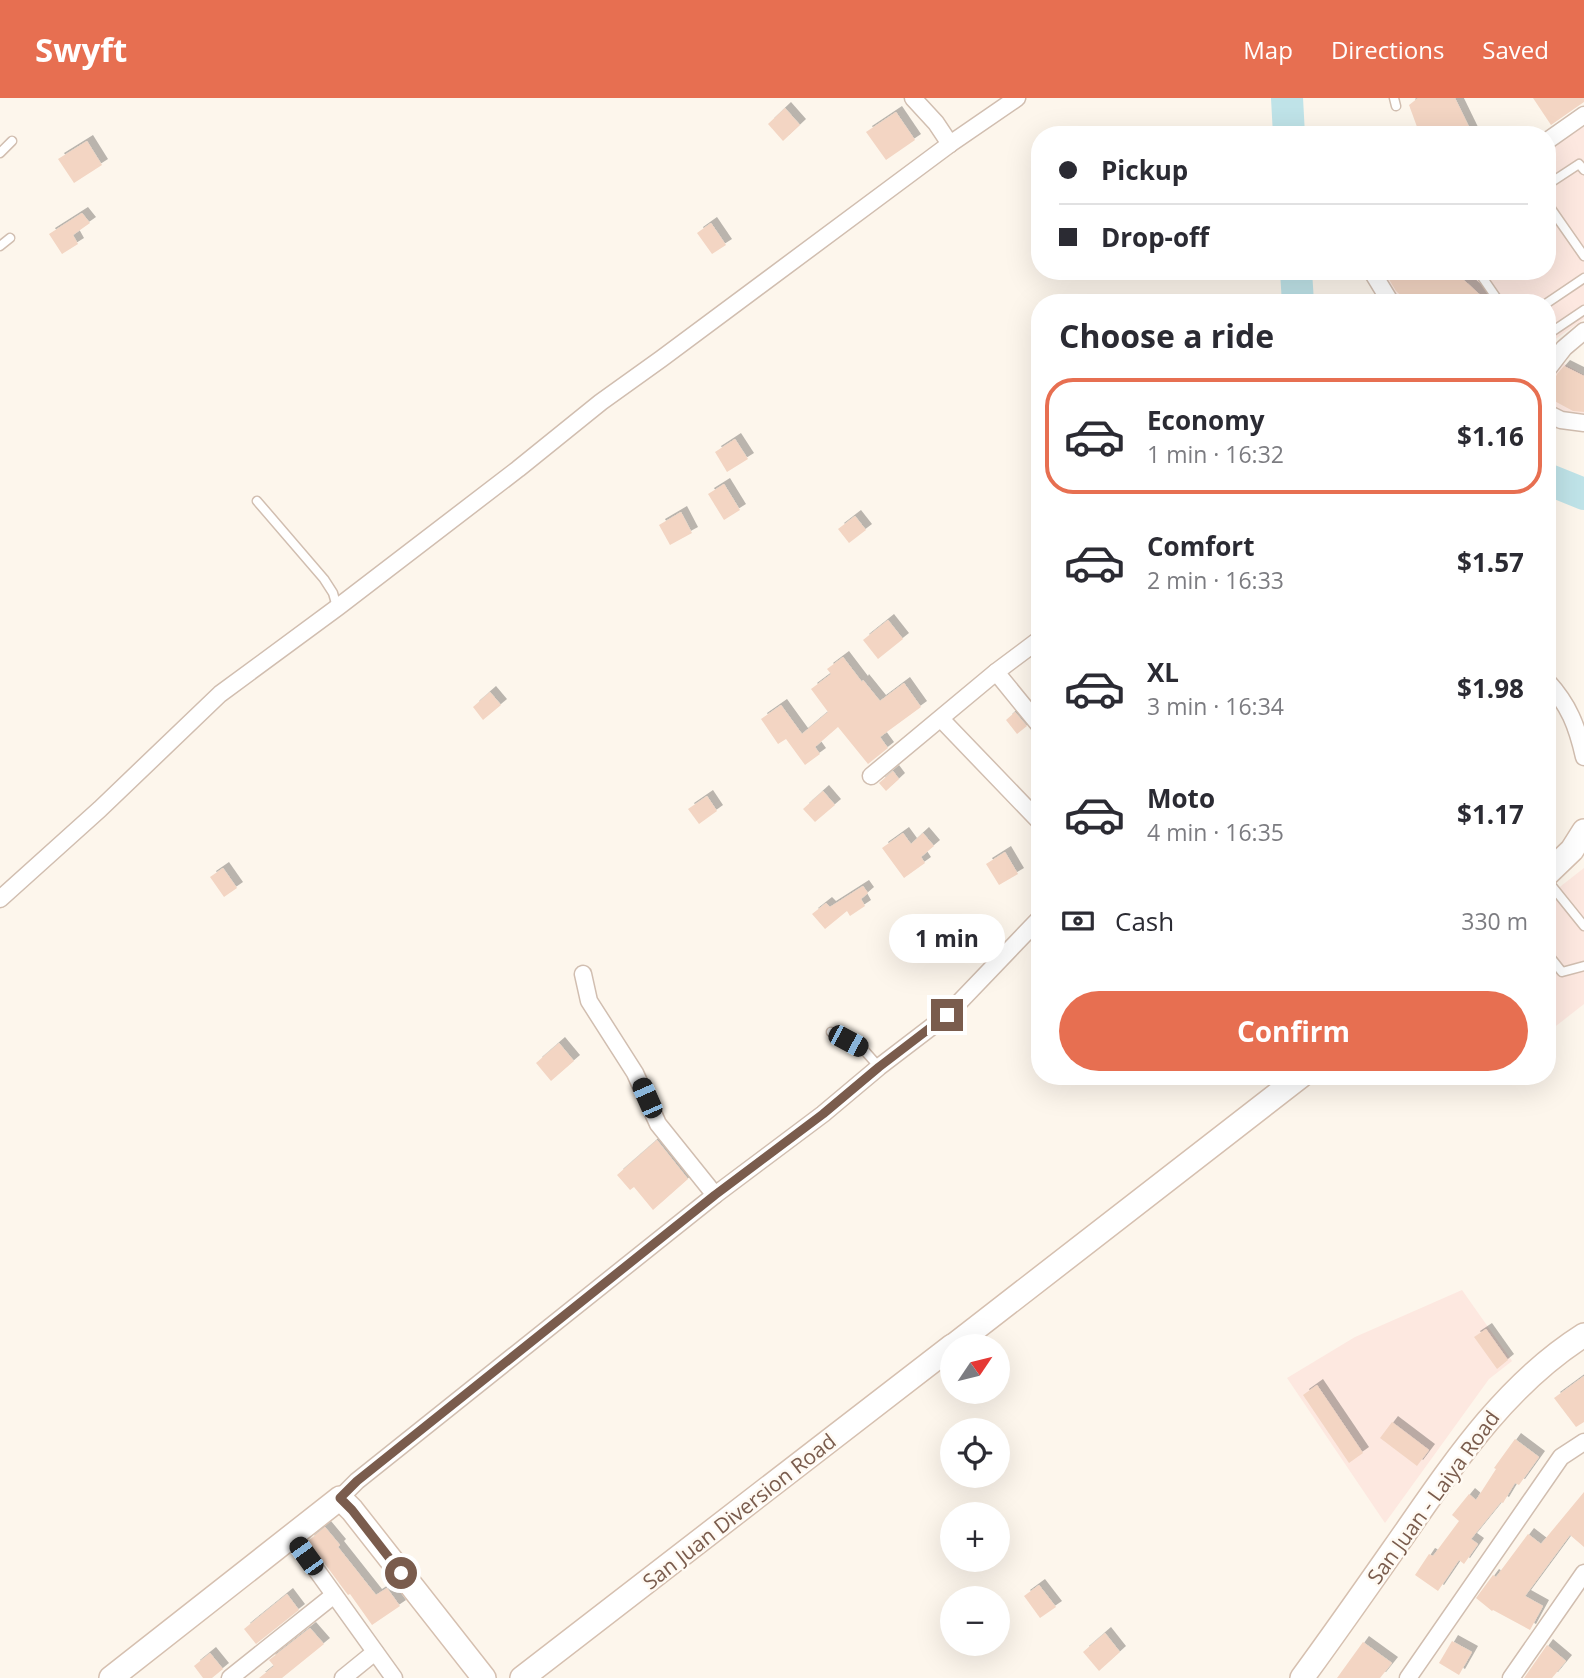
<!DOCTYPE html>
<meta charset="utf-8">
<style>
:root{--surface:#fff;--page:#f2f2f3;--text:#2b2b33;--muted:#7c7c81;--line:#e1e1e2;--accent:#e76f51}
body{margin:0;font-family:"Open Sans",sans-serif;background:var(--page);color:var(--text);height:100vh;display:flex;flex-direction:column;font-size:26px;white-space:nowrap}
*{box-sizing:border-box;margin:0}
p{font-size:23px;color:var(--muted)}
.icon{flex:none;width:38px;height:38px;fill:none;stroke:currentColor;stroke-width:2;stroke-linecap:round;stroke-linejoin:round}
.map{position:relative;flex:1;overflow:hidden}
.details{position:absolute;left:1031px;top:196px;width:525px;height:791px;display:flex;flex-direction:column;background:var(--surface);border-radius:28px;box-shadow:0 7px 28px #0002}
.details>*{flex:none}
.hud{position:absolute;left:1031px;top:28px;width:525px;height:154px;border-radius:28px;box-shadow:0 7px 28px #0002;display:grid;align-content:center;height:154px;padding:0 28px;background:var(--surface)}
.needle{width:46px;rotate:55deg}
.buttons{position:absolute;left:940px;top:1236px;display:grid;gap:14px}
.buttons a{display:grid;place-items:center;width:70px;height:70px;border-radius:50%;background:var(--surface);box-shadow:0 7px 28px #0002;font-size:35px}
.end{position:absolute;width:32px;height:32px;margin:-16px;border:9px solid #7a5c4d;background:#fff;box-shadow:0 0 0 4px #fff}
.from{border-radius:50%}
.bubble{position:absolute;height:49px;border-radius:24px;background:var(--surface);box-shadow:0 7px 28px #0002;font-size:23px;font-weight:700;line-height:49px;text-align:center}
.car{position:absolute;width:21px;height:42px;margin:-21px -10px;border-radius:9px;box-shadow:0 0 5px 2px #0007;background:linear-gradient(#222 24%,#8ab4d8 0 40%,#222 0 76%,#8ab4d8 0 86%,#222 0)}
.hud b{display:flex;align-items:center;gap:24px;height:66px;font-size:26px}
.hud b+b{border-top:2px solid var(--line)}
.hud i{width:18px;height:18px;background:var(--text)}
ul{padding:0;list-style:none}
li{display:flex;align-items:center;gap:21px;height:116px;margin:0 14px 10px;padding:0 14px;border:4px solid transparent;border-radius:28px}
li div{flex:1}
li b{display:block;font-size:26px}
li em{font-style:normal;font-weight:700}
li.selected{border-color:var(--accent)}
li>.icon{width:63px;height:63px;stroke-width:1.5}
h2{padding:0 28px;font-size:32px;line-height:84px}
.pay{display:flex;align-items:center;gap:18px;height:77px;padding:0 28px;font-size:26px}
.pay p{margin-inline-start:auto}
.primary-button{display:flex;gap:14px;margin-top:auto;padding:14px 28px}
.primary-button a{flex:1;height:80px;border-radius:42px;background:var(--accent);color:#fff;font-size:28px;font-weight:700;line-height:80px;text-align:center}
header{display:flex;align-items:center;gap:42px;box-sizing:border-box;height:98px;padding:0 35px;background:var(--accent);color:#fff}
header strong{font-size:33px}
nav{display:flex;gap:38px;margin-inline-start:auto;font-size:24px}
.map>svg:first-child{display:block}
.commercial{fill:#fde8e0}
.lines{fill:none;stroke-linecap:round;stroke-linejoin:round}
.river{stroke:#bfe3e8;stroke-width:32}
.building{fill:#f3d5c3;filter:url(#shadow)}
.lane-casing{stroke:#d1beb0;stroke-width:11}
.street-casing{stroke:#d1beb0;stroke-width:19}
.secondary-casing{stroke:#d6c0b0;stroke-width:26}
.lane{stroke:#fff;stroke-width:8}
.street{stroke:#fff;stroke-width:16}
.secondary{stroke:#fff;stroke-width:23}
.route{stroke:#7a5c4d;stroke-width:9}
.labels{text-anchor:middle;dominant-baseline:central;stroke-width:5;stroke-linejoin:round;paint-order:stroke}
.street-label{font-size:21px;fill:#7a5c4d;stroke:#fffaf3}
</style>
<header>
<strong>Swyft</strong>
<nav><a>Map</a><a>Directions</a><a>Saved</a></nav>
</header>
<div class="map">
<svg width="1584" height="1580" viewBox="0 0 1584 1580">
<defs>
<filter id="shadow"><feDropShadow dx="6" dy="-6" stdDeviation="0" flood-color="#0004"/></filter>
</defs>
<rect width="100%" height="100%" fill="#fdf6ec"/>
<g class="commercial">
<path d="M1584,28V221L1547,247V205H1384L1375,187L1388,173H1547V53Z"/>
<path d="M1547,256L1584,277V331L1547,328Z"/>
<path d="M1584,770V906L1547,935V799Z"/>
<path d="M1462,1192L1512,1263L1489,1281L1385,1425L1287,1280L1355,1239Z"/>
</g>
<g class="lines">
<g class="river">
<path d="M1287,0L1289,37"/>
<path d="M1296,173L1298,205"/>
<path d="M1547,381L1584,396"/>
</g>
</g>
<g class="building">
<path d="M1418,0H1455L1473,37H1420L1409,7Z"/>
<path d="M1533,0H1584V4L1551,27Z"/>
<path d="M785,10L800,27L783,43L768,26Z"/>
<path d="M896,14L915,42L886,62L866,34Z"/>
<path d="M87,43L102,67L74,85L58,61Z"/>
<path d="M82,115L90,125L73,137L78,146L62,156L49,136Z"/>
<path d="M711,125L726,147L712,156L697,135Z"/>
<path d="M1392,173H1454L1489,205H1409L1396,193L1387,178Z"/>
<path d="M1564,268L1584,278V314L1573,313L1547,299L1557,276Z"/>
<path d="M735,341L748,361L727,374L715,354Z"/>
<path d="M724,386L740,412L724,422L708,396Z"/>
<path d="M681,414L692,435L670,447L659,427Z"/>
<path d="M855,418L866,432L849,445L838,431Z"/>
<path d="M888,522L903,541L878,561L863,542Z"/>
<path d="M843,559L862,584L863,582L880,603L904,585L921,609L880,639L888,650L868,666L838,629L815,649L820,656L805,667L786,641L778,646L761,621L781,607L802,636L828,614L811,591L831,576L827,571Z"/>
<path d="M490,594L501,607L483,622L473,609Z"/>
<path d="M1015,614L1027,628L1017,636L1006,622Z"/>
<path d="M893,673L899,681L886,693L879,685Z"/>
<path d="M823,693L835,707L815,724L803,711Z"/>
<path d="M707,698L717,713L699,726L688,711Z"/>
<path d="M903,735L911,746L923,735L934,748L921,759L925,765L904,780L882,750Z"/>
<path d="M1005,754L1018,776L999,787L986,766Z"/>
<path d="M223,770L237,790L224,799L210,779Z"/>
<path d="M863,788L868,795L861,801L865,808L850,818L847,813L825,831L812,816L826,805L830,809Z"/>
<path d="M559,945L574,963L551,983L536,965Z"/>
<path d="M657,1042L688,1081L653,1112L634,1089L630,1092L617,1077Z"/>
<path d="M1486,1231L1508,1262L1497,1271L1474,1239Z"/>
<path d="M1584,1278V1324L1576,1329L1554,1300Z"/>
<path d="M1317,1287L1363,1355L1349,1365L1303,1297Z"/>
<path d="M1392,1324L1429,1352L1417,1368L1380,1340Z"/>
<path d="M1515,1341L1539,1359L1519,1387L1515,1385L1503,1405L1501,1404L1471,1441L1478,1446L1464,1466L1459,1462L1438,1493L1415,1477L1429,1456L1433,1458L1459,1423L1452,1417L1469,1396L1476,1402L1496,1371L1494,1370Z"/>
<path d="M1584,1394V1449L1570,1437L1525,1498L1543,1508L1530,1532L1493,1512L1492,1513L1476,1500L1493,1477L1496,1479L1528,1436L1541,1446Z"/>
<path d="M325,1429L340,1447L338,1449L376,1497L387,1490L400,1508L372,1527L350,1496L348,1497L342,1489L308,1443Z"/>
<path d="M1039,1487L1056,1509L1040,1520L1024,1498Z"/>
<path d="M287,1496L299,1512L256,1546L244,1531Z"/>
<path d="M310,1530L324,1546L282,1580H259L274,1568L269,1562Z"/>
<path d="M1105,1535L1120,1554L1099,1573L1083,1554Z"/>
<path d="M1452,1543L1472,1554L1459,1577L1439,1565Z"/>
<path d="M1363,1544L1392,1565L1380,1580H1337Z"/>
<path d="M1547,1547L1566,1563L1552,1580H1524Z"/>
<path d="M210,1555L223,1571L212,1580H203L194,1568Z"/>
</g>
<g class="lines">
<defs>
<g id="lane">
<path d="M1394,0L1396,8"/>
<path d="M0,55L12,43"/>
<path d="M1547,87L1579,66L1584,72"/>
<path d="M1547,105L1584,158"/>
<path d="M0,148L10,140"/>
<path d="M1478,173L1500,205"/>
<path d="M1547,205L1584,180"/>
<path d="M1547,237L1584,212"/>
<path d="M257,403L324,481L333,495L337,509"/>
<path d="M1547,782L1584,828"/>
<path d="M1547,855L1562,874L1584,868"/>
<path d="M831,934L864,952L879,969"/>
</g>
<g id="street">
<path d="M913,0L936,25L950,46"/>
<path d="M1547,43L1584,17"/>
<path d="M1378,173L1374,177L1391,205"/>
<path d="M1547,272L1564,250L1584,233"/>
<path d="M1547,315L1561,322L1584,325"/>
<path d="M996,574L1040,628"/>
<path d="M1547,583C1569,607 1577,628 1584,659"/>
<path d="M941,621L1040,724"/>
<path d="M871,678L996,574L1040,541"/>
<path d="M0,801L100,711L220,596L338,509L518,371L601,304L661,261L950,46L1017,0"/>
<path d="M583,876L589,903L635,975L658,1026L715,1097"/>
<path d="M340,1400L357,1383L715,1097L823,1016L879,969L947,917L1040,820"/>
<path d="M292,1438L394,1580"/>
<path d="M230,1580L334,1497"/>
<path d="M343,1580L375,1554"/>
<path d="M1408,1580L1561,1359L1584,1344"/>
<path d="M1511,1580L1584,1475"/>
</g>
<g id="secondary">
<path d="M1547,776L1572,752L1584,733"/>
<path d="M953,1248L1301,978"/>
<path d="M111,1580L340,1400L352,1412L484,1580"/>
<path d="M522,1580L952,1248"/>
<path d="M1302,1580C1338,1531 1372,1482 1407,1432C1457,1360 1508,1285 1584,1237"/>
</g>
</defs>
<use href="#lane" class="lane-casing"/>
<use href="#street" class="street-casing"/>
<use href="#secondary" class="secondary-casing"/>
<use href="#lane" class="lane"/>
<use href="#street" class="street"/>
<use href="#secondary" class="secondary"/>
</g>
<g class="lines">
<path class="route" d="M401,1475L352,1412L340,1400L357,1383L715,1097L823,1016L879,969L947,917"/>
</g>
<g class="labels">
<g class="street-label">
<text transform="translate(1433 1399) rotate(-54)">San Juan - Laiya Road</text>
<text transform="translate(739 1413) rotate(-38)">San Juan Diversion Road</text>
</g>
</g>
</svg>
<div class="buttons">
<a><svg class="needle" viewBox="-14 -14 28 28"><path d="M0-13l5 13h-10z" fill="#e53935"/><path d="M0 13l5-13h-10z" fill="#7c7c81"/></svg></a>
<a><svg class="icon" aria-label="locate" viewBox="0 0 24 24"><circle cx="12" cy="12" r="6"/><path d="M12 2v4M12 18v4M2 12h4M18 12h4"/></svg></a>
<a>+</a>
<a>−</a>
</div>
<i class="end from" style="left:401px;top:1475px"></i>
<i class="end" style="left:947px;top:917px"></i>
<div class="bubble" style="left:889px;top:816px;width:116px">1 min</div>
<i class="car" style="left:848px;top:943px;rotate:118deg"></i>
<i class="car" style="left:647px;top:1000px;rotate:336deg"></i>
<i class="car" style="left:306px;top:1458px;rotate:324deg"></i>
<div class="hud">
<b><i class="from"></i>Pickup</b>
<b><i></i>Drop-off</b>
</div>
<section class="details">
<h2>Choose a ride</h2>
<ul>
<li class="selected"><svg class="icon" aria-label="car" viewBox="0 0 24 24"><path d="M5 17H2v-5l4-1 3-4h7l3 4 3 1v5h-3M9 17h6M6 11h13"/><circle cx="7" cy="17" r="2"/><circle cx="17" cy="17" r="2"/></svg><div><b>Economy</b><p>1 min · 16:32</p></div><em>$1.16</em></li>
<li><svg class="icon" aria-label="car" viewBox="0 0 24 24"><path d="M5 17H2v-5l4-1 3-4h7l3 4 3 1v5h-3M9 17h6M6 11h13"/><circle cx="7" cy="17" r="2"/><circle cx="17" cy="17" r="2"/></svg><div><b>Comfort</b><p>2 min · 16:33</p></div><em>$1.57</em></li>
<li><svg class="icon" aria-label="car" viewBox="0 0 24 24"><path d="M5 17H2v-5l4-1 3-4h7l3 4 3 1v5h-3M9 17h6M6 11h13"/><circle cx="7" cy="17" r="2"/><circle cx="17" cy="17" r="2"/></svg><div><b>XL</b><p>3 min · 16:34</p></div><em>$1.98</em></li>
<li><svg class="icon" aria-label="car" viewBox="0 0 24 24"><path d="M5 17H2v-5l4-1 3-4h7l3 4 3 1v5h-3M9 17h6M6 11h13"/><circle cx="7" cy="17" r="2"/><circle cx="17" cy="17" r="2"/></svg><div><b>Moto</b><p>4 min · 16:35</p></div><em>$1.17</em></li>
</ul>
<div class="pay"><svg class="icon" aria-label="cash" viewBox="0 0 24 24"><path d="M3 7h18v10H3z"/><circle cx="12" cy="12" r="2"/></svg>Cash<p>330 m</p></div>
<div class="primary-button"><a>Confirm</a></div>
</section>
</div>
